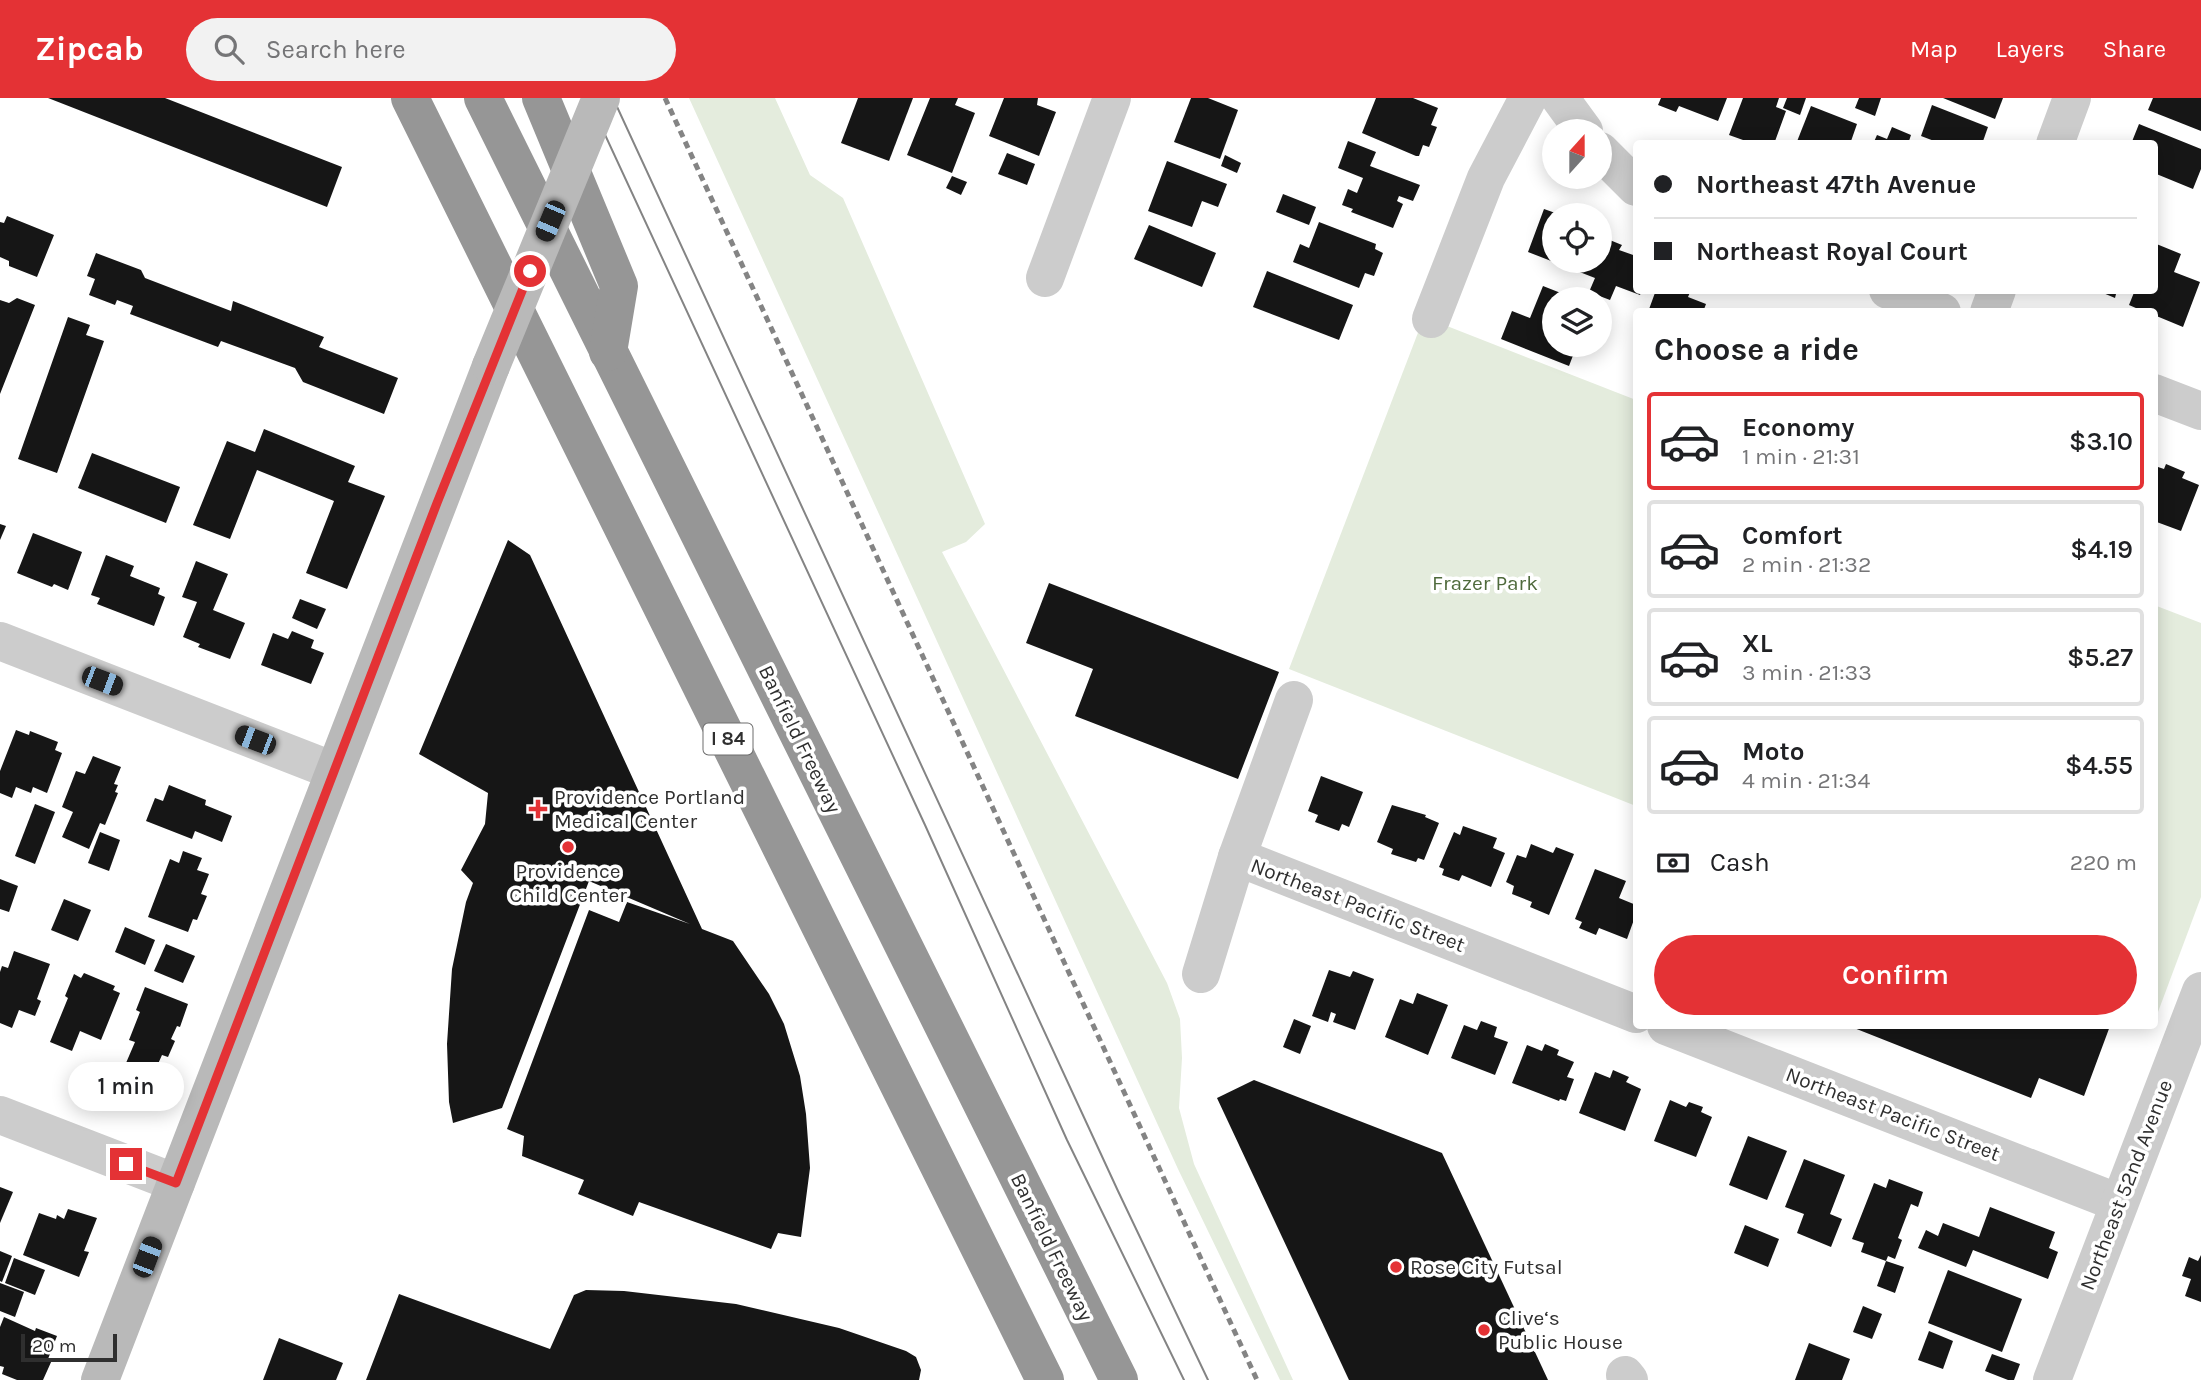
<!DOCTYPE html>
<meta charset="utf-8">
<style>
:root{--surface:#fff;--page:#f2f2f2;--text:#202124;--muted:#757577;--line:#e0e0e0;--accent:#e43235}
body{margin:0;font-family:Karla,sans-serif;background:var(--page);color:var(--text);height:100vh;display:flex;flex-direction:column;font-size:26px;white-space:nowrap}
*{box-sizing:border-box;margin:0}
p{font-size:23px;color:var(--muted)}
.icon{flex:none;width:38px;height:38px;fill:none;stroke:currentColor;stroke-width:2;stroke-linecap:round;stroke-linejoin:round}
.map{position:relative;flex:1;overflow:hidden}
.side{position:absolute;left:1633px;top:210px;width:525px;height:721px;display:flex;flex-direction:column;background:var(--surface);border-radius:7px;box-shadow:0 4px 18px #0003}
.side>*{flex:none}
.guide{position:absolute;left:1633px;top:42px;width:525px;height:154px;border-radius:7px;box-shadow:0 4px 18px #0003;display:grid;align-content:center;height:154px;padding:0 21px;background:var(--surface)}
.needle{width:46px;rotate:21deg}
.tools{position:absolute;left:1542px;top:21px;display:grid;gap:14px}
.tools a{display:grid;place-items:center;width:70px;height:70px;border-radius:50%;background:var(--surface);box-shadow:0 4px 18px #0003;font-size:35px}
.scale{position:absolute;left:21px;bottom:18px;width:96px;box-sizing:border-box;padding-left:7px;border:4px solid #2f2f2f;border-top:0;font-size:19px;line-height:24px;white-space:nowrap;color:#2f2f2f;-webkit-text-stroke:5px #fff;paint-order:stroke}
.end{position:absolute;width:32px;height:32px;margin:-16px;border:9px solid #e43235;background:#fff;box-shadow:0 0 0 4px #fff}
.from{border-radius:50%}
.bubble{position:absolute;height:49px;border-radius:24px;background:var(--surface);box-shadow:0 4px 18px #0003;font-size:23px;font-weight:600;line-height:49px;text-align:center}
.car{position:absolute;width:21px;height:42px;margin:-21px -10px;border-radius:9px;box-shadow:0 0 5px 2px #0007;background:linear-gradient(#222 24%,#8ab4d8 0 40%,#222 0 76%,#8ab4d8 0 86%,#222 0)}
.guide b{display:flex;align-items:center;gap:24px;height:66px;font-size:26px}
.guide b+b{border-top:2px solid var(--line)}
.guide i{width:18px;height:18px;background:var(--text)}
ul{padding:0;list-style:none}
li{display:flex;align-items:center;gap:21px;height:98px;margin:0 14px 10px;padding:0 7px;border:4px solid var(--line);border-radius:7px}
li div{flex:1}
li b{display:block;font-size:26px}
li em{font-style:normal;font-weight:600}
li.selected{border-color:var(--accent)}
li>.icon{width:63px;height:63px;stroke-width:1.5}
h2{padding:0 21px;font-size:32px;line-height:84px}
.pay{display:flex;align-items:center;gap:18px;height:77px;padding:0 21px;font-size:26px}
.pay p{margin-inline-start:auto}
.button{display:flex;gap:14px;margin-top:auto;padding:14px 21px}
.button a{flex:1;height:80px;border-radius:42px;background:var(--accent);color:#fff;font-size:28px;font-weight:600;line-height:80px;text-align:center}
header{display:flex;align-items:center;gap:42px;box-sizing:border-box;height:98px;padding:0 35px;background:var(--accent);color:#fff}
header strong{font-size:33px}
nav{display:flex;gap:38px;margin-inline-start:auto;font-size:24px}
.search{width:490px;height:63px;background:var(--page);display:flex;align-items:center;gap:18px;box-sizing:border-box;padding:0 24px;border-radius:38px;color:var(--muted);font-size:26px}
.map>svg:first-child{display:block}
.green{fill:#e4ecdd}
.building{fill:#161616}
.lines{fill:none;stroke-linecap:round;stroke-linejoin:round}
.street{stroke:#ccc;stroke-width:38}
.secondary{stroke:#b9b9b9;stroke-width:38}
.highway{stroke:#969696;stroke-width:38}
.tram{stroke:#848484;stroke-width:2}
.rail{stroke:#848484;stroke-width:5;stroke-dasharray:7 5;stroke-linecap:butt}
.secondary-bridge{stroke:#b9b9b9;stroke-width:38}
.route{stroke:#e43235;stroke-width:9}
.poi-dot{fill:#e43235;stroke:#fff;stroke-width:2.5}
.labels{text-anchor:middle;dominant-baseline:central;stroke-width:7;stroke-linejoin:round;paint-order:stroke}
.shield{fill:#fff;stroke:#6d6d6d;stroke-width:2}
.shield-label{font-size:19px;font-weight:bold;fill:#2f2f2f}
.park-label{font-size:21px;fill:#4f6a3c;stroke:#fff}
.street-label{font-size:21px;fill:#2f2f2f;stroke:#fff}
.poi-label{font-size:21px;fill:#2f2f2f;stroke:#fff;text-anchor:start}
</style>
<header>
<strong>Zipcab</strong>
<div class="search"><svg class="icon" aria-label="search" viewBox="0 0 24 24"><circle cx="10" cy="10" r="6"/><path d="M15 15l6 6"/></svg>Search here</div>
<nav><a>Map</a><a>Layers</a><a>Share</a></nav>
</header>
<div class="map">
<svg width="2201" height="1282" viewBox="0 0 2201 1282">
<rect width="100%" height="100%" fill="#fff"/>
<g class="green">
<path d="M689,0H775L810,77L843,100L985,426L966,444L942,454L1167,885L1180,921L1182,960L1179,1010L1194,1066L1293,1282H1280L1178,1071Z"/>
<path d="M1424,219L1636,302V708L1289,571Z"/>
<path d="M2154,507L2201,525V799L2158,914L2154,912Z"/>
</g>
<g class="building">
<path d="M48,0H165L342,69L327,109Z"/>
<path d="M858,0H913L889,63L841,45Z"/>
<path d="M930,0H958L955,7L975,15L952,75L907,57Z"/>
<path d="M1004,0H1038L1037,7L1056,14L1039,58L989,38Z"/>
<path d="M1191,0H1208L1238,12L1220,61L1174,44Z"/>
<path d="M1376,0H1413L1438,10L1431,27L1437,29L1429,49L1423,47L1419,58H1416L1362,35Z"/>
<path d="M1661,0H1727L1718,23L1679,8L1676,14L1658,7Z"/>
<path d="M1743,0H1779L1776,9L1786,13L1774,46H1742L1743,42L1729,37Z"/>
<path d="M1787,0H1806L1800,17L1783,10Z"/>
<path d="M1859,0H1881L1875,18L1855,10Z"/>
<path d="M1943,0H2003L1995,21Z"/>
<path d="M2153,0H2201V33L2148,12Z"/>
<path d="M1932,7L1988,29L1982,46H1942L1921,38Z"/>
<path d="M1811,8L1857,26L1850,46H1796Z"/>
<path d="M2139,26L2201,51V71L2193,91L2154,75V46H2131Z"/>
<path d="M1892,29L1911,37L1908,46H1873L1877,37L1887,41Z"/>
<path d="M1348,43L1376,54L1370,68L1420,87L1413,103L1399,98L1397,103L1403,106L1393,130L1351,114L1353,111L1342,107L1348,91L1357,95L1363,80L1338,70Z"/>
<path d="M1007,55L1035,66L1027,87L998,76Z"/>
<path d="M1225,57L1241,65L1237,75L1221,68Z"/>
<path d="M1167,63L1227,86L1218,109L1202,103L1192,129L1148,113Z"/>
<path d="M952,78L967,84L961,97L946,90Z"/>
<path d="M1283,96L1316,109L1309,127L1276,114Z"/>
<path d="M1544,111L1561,117H1554V163H1600V138L1622,147L1619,152L1636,158V192H1642L1640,197L1616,188L1610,202L1589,194L1595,180L1528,154Z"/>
<path d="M7,118L54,137L37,179L9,168V163L0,159V124L4,125Z"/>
<path d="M1319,124L1376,146L1375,151L1383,155L1374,178L1365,175L1359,190L1293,164L1300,146L1309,150Z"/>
<path d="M1149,127L1216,155L1202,189L1134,161Z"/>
<path d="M2154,145L2181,156L2174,174L2200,184L2183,229L2154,217V214H2145L2129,207L2135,192H2154Z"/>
<path d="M96,155L141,172L145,180L231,213L233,203L324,239L319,249L398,280L384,316L303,284L295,270L221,243L218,249L130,216L133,208L117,202L115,207L89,197L95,181L87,178Z"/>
<path d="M1267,173L1353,207L1339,242L1253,209Z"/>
<path d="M1543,188L1576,201H1554V247H1577L1569,268L1501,241L1512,213L1530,220Z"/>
<path d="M1656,192H1691L1688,199L1706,206L1703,214H1648Z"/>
<path d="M2096,192H2117L2115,200Z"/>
<path d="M17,200L35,207L0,296V202L9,205Z"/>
<path d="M68,219L90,227L86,237L104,243L57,375L18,361Z"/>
<path d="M264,331L355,368L348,384L385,398L347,491L306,475L334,403L257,372L230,441L193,427L227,343L255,354Z"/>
<path d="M92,355L180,389L166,425L78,390Z"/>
<path d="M2166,366L2185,374L2182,380L2199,387L2181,433L2154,423V377L2158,369L2164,371Z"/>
<path d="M0,426L6,428L0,442Z"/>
<path d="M33,435L82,454L68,492L54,486L52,489L17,475Z"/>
<path d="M508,442L530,457L702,831L733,843L769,896L784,926L800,978L806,1016L810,1070L801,1139L778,1135L771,1151L639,1104L633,1118L578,1096L584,1082L522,1058L524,1038L507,1031L589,812L619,824L627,804L690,826L589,783L502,1010L453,1025L449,1004L447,946L452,871L466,804L473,785L461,772L485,726L488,695L419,656Z"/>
<path d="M106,457L134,468L130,478L160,490L158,496L165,499L154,528L97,506L100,500L91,497Z"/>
<path d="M196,463L228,476L213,512L245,525L230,561L198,549L200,546L183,539L197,504L182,499Z"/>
<path d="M1049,485L1279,574L1238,681L1075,618L1093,571L1026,545Z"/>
<path d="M300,501L326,511L317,531L292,520Z"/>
<path d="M292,533L314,542L311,550L324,555L311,586L261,567L273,535L288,541Z"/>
<path d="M16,632L29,637L30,633L58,644L55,652L62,655L47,695L33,689L31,695L16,689L12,700L0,695V673Z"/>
<path d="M93,658L121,669L114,686L118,687L115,694L118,695L105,727L100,725L89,751L62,739L73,714L62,709L76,673L85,676Z"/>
<path d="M1321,678L1363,694L1349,729L1342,726L1339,733L1315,724L1318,717L1308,713Z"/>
<path d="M169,687L206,702L205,707L232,718L222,744L195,733L192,741L146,723L155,700L163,703Z"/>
<path d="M35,706L55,714L35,766L15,758Z"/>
<path d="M1392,707L1426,717L1425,719L1439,725L1424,762L1418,760L1416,764L1391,756L1393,751L1377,744Z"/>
<path d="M1463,728L1497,740L1493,750L1505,755L1491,789L1462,777L1459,783L1442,777L1444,771L1439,769L1454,734L1460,737Z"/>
<path d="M100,734L120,742L109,773L88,765Z"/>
<path d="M1531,746L1553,755L1556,749L1574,756L1549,817L1530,809L1532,804L1512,796L1514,788L1506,784L1517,757L1526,760Z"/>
<path d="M183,753L202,760L197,772L209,776L201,796L207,798L197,822L193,821L188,834L148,819L170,761L179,765Z"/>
<path d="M1595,771L1626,783L1619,800L1636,807V816L1627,841L1599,830L1596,837L1579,830L1582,824L1575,821Z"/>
<path d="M0,781L18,788L9,814L0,811Z"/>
<path d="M64,801L91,812L78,843L51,832Z"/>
<path d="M125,829L155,842L145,867L115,854Z"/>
<path d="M166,846L195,858L183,885L154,873Z"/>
<path d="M14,853L50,866L37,901L41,903L35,918L19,912L12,930L0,925V874L2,868L8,870Z"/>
<path d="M1329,872L1350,879L1353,873L1374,881L1355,932L1333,924L1336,916L1331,914L1328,924L1312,918Z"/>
<path d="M84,875L115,888L113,892L120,895L101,942L80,933L72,953L50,944L68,900L65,898L74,876L81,880Z"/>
<path d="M145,889L188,906L180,929L177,928L171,941L175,943L168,959L162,957L150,984L123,972L135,944L129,942L140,914L136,912Z"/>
<path d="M1417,895L1448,907L1428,957L1385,939L1400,901L1413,906Z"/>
<path d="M1294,921L1311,928L1300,956L1283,949Z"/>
<path d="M1481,923L1497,929L1494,939L1508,944L1495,977L1451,960L1464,927L1477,932Z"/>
<path d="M1849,928H2110L2084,998L2039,980L2031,1000Z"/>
<path d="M1545,946L1559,952L1557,957L1574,964L1567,979L1574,981L1566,1003L1560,1001L1559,1003L1512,985L1527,947L1542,953Z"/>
<path d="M1613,972L1629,979L1626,984L1641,991L1625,1033L1579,1015L1595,974L1610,980Z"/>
<path d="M1254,982L1442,1055L1548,1282H1349L1217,1000Z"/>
<path d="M1670,1002L1686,1009L1689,1004L1703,1009L1701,1014L1712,1019L1696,1059L1654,1043Z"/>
<path d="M1748,1038L1787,1053L1767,1102L1729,1087Z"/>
<path d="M1804,1061L1845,1077L1830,1116L1842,1121L1831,1149L1797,1135L1804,1116L1785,1109Z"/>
<path d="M1889,1081L1923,1094L1918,1109L1911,1106L1898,1140L1902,1142L1895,1161L1888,1158L1886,1163L1904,1169L1895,1195L1877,1188L1886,1163L1861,1154L1864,1145L1852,1141L1874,1085L1886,1090Z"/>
<path d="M0,1089L13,1094L0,1125Z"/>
<path d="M1990,1109L2055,1134L2049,1150L2058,1154L2048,1181L1973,1152L1966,1169L1918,1150L1926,1132L1938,1138L1943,1125L1979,1139Z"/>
<path d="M68,1111L97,1120L84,1153L89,1154L79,1179L23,1157L39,1115L56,1121L57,1117L64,1121Z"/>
<path d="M1745,1127L1779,1141L1768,1169L1734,1155Z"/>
<path d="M0,1153L12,1158L2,1184L0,1183Z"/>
<path d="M2201,1157V1204L2185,1198L2191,1181L2182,1178L2189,1159L2198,1163Z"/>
<path d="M14,1160L45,1172L35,1197L5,1185Z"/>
<path d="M1948,1172L2022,1201L2002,1254L1928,1225Z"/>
<path d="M0,1185L24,1194L15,1219L0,1213Z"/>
<path d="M586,1192L624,1193L736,1206L839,1230L906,1253L916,1259L921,1272L919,1282H366L399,1196L550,1251L574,1197Z"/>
<path d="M1863,1208L1882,1216L1872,1241L1853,1234Z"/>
<path d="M4,1219L35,1233L36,1230L57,1238L48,1261L52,1262L43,1282H17L2,1276L4,1269L0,1268V1229Z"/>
<path d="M1929,1233L1953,1243L1943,1271L1918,1262Z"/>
<path d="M279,1240L343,1265L336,1282H263Z"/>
<path d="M1809,1245L1850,1261L1842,1282H1795Z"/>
<path d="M1992,1256L2020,1266L2014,1282H2008L1985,1273Z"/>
</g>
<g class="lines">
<g class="street">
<path d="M1560,0L1584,33"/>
<path d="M2055,46L2072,0"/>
<path d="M1600,53L1636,89"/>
<path d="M1045,180L1112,0"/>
<path d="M1888,192L1942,214"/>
<path d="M1989,214L1997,192"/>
<path d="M1431,221L1486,80L1528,0"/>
<path d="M2154,295L2201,313"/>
<path d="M0,543L334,673"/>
<path d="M1237,759L1636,916"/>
<path d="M1201,876L1237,759L1294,602"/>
<path d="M1666,928L2119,1105"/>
<path d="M0,1017L176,1085"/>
<path d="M1625,1277L1629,1282"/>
<path d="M2052,1282L2201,893"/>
</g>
<path class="secondary" d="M100,1282L491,268"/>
<g class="highway">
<path d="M410,0L1045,1282"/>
<path d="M483,0L1119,1282"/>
<path d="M541,0L619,188L608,254"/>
</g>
<g class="tram">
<path d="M588,0L925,727L1067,1042L1184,1282"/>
<path d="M613,0L1118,1093L1208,1282"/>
</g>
<path class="rail" d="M665,0L1257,1282"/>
<path class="secondary-bridge" d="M491,268L601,0"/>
</g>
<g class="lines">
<path class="route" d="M126,1066L176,1085L437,405L530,173"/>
</g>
<g class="poi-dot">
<path d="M534.5 700.5h7v7h7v7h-7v7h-7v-7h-7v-7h7z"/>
<circle cx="568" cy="749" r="7"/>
<circle cx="1396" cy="1169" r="7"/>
<circle cx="1484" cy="1232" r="7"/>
</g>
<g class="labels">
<rect class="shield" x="703.5" y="625.5" width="49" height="31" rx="5"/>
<g class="shield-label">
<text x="728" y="641">I 84</text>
</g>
<g class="park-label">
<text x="1485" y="485">Frazer Park</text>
</g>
<g class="street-label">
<text transform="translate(800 641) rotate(64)">Banfield Freeway</text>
<text transform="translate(1358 807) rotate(21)">Northeast Pacific Street</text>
<text transform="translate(1893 1016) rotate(21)">Northeast Pacific Street</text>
<text transform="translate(2126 1087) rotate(-69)">Northeast 52nd Avenue</text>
<text transform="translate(1052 1149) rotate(64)">Banfield Freeway</text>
</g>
<g class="poi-label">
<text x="554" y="699">Providence Portland<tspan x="554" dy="24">Medical Center</tspan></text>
<text x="568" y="773" text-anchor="middle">Providence<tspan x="568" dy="24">Child Center</tspan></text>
<text x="1410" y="1169">Rose City Futsal</text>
<text x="1498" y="1220">Clive‘s<tspan x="1498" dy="24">Public House</tspan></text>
</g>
</g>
</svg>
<div class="tools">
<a><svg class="needle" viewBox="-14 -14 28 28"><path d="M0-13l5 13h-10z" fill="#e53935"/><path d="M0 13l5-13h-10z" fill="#757577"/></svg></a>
<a><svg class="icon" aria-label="locate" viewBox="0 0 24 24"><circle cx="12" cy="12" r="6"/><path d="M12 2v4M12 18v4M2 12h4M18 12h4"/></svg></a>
<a><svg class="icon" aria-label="layers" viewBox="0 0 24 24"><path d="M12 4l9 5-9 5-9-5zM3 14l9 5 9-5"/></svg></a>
</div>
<div class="scale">20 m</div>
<i class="end from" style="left:530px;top:173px"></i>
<i class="end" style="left:126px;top:1066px"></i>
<div class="bubble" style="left:68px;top:964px;width:116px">1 min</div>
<i class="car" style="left:550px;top:123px;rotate:203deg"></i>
<i class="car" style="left:102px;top:583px;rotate:111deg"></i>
<i class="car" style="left:255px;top:642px;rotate:291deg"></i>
<i class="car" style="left:147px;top:1159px;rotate:21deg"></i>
<div class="guide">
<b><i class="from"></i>Northeast 47th Avenue</b>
<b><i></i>Northeast Royal Court</b>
</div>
<section class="side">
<h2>Choose a ride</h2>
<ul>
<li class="selected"><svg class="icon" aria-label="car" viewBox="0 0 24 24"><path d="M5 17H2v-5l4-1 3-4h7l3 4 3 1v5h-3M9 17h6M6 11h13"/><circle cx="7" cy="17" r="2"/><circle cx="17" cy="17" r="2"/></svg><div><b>Economy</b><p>1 min · 21:31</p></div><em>$3.10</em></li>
<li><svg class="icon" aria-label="car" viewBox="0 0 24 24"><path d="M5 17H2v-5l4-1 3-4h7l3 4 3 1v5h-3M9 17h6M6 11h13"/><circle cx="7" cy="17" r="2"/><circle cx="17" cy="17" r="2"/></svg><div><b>Comfort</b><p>2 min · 21:32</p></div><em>$4.19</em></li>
<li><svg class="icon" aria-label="car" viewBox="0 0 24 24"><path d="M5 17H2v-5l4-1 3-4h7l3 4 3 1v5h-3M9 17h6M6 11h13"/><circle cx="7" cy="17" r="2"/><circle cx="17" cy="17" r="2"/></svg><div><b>XL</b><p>3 min · 21:33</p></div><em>$5.27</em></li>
<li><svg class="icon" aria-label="car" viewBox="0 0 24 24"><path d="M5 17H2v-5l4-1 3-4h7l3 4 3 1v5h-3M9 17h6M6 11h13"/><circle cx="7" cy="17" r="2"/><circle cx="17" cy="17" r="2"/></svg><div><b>Moto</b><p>4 min · 21:34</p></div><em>$4.55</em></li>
</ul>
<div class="pay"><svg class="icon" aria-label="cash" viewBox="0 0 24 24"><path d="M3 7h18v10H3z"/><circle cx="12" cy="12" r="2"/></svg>Cash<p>220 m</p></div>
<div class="button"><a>Confirm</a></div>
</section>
</div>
